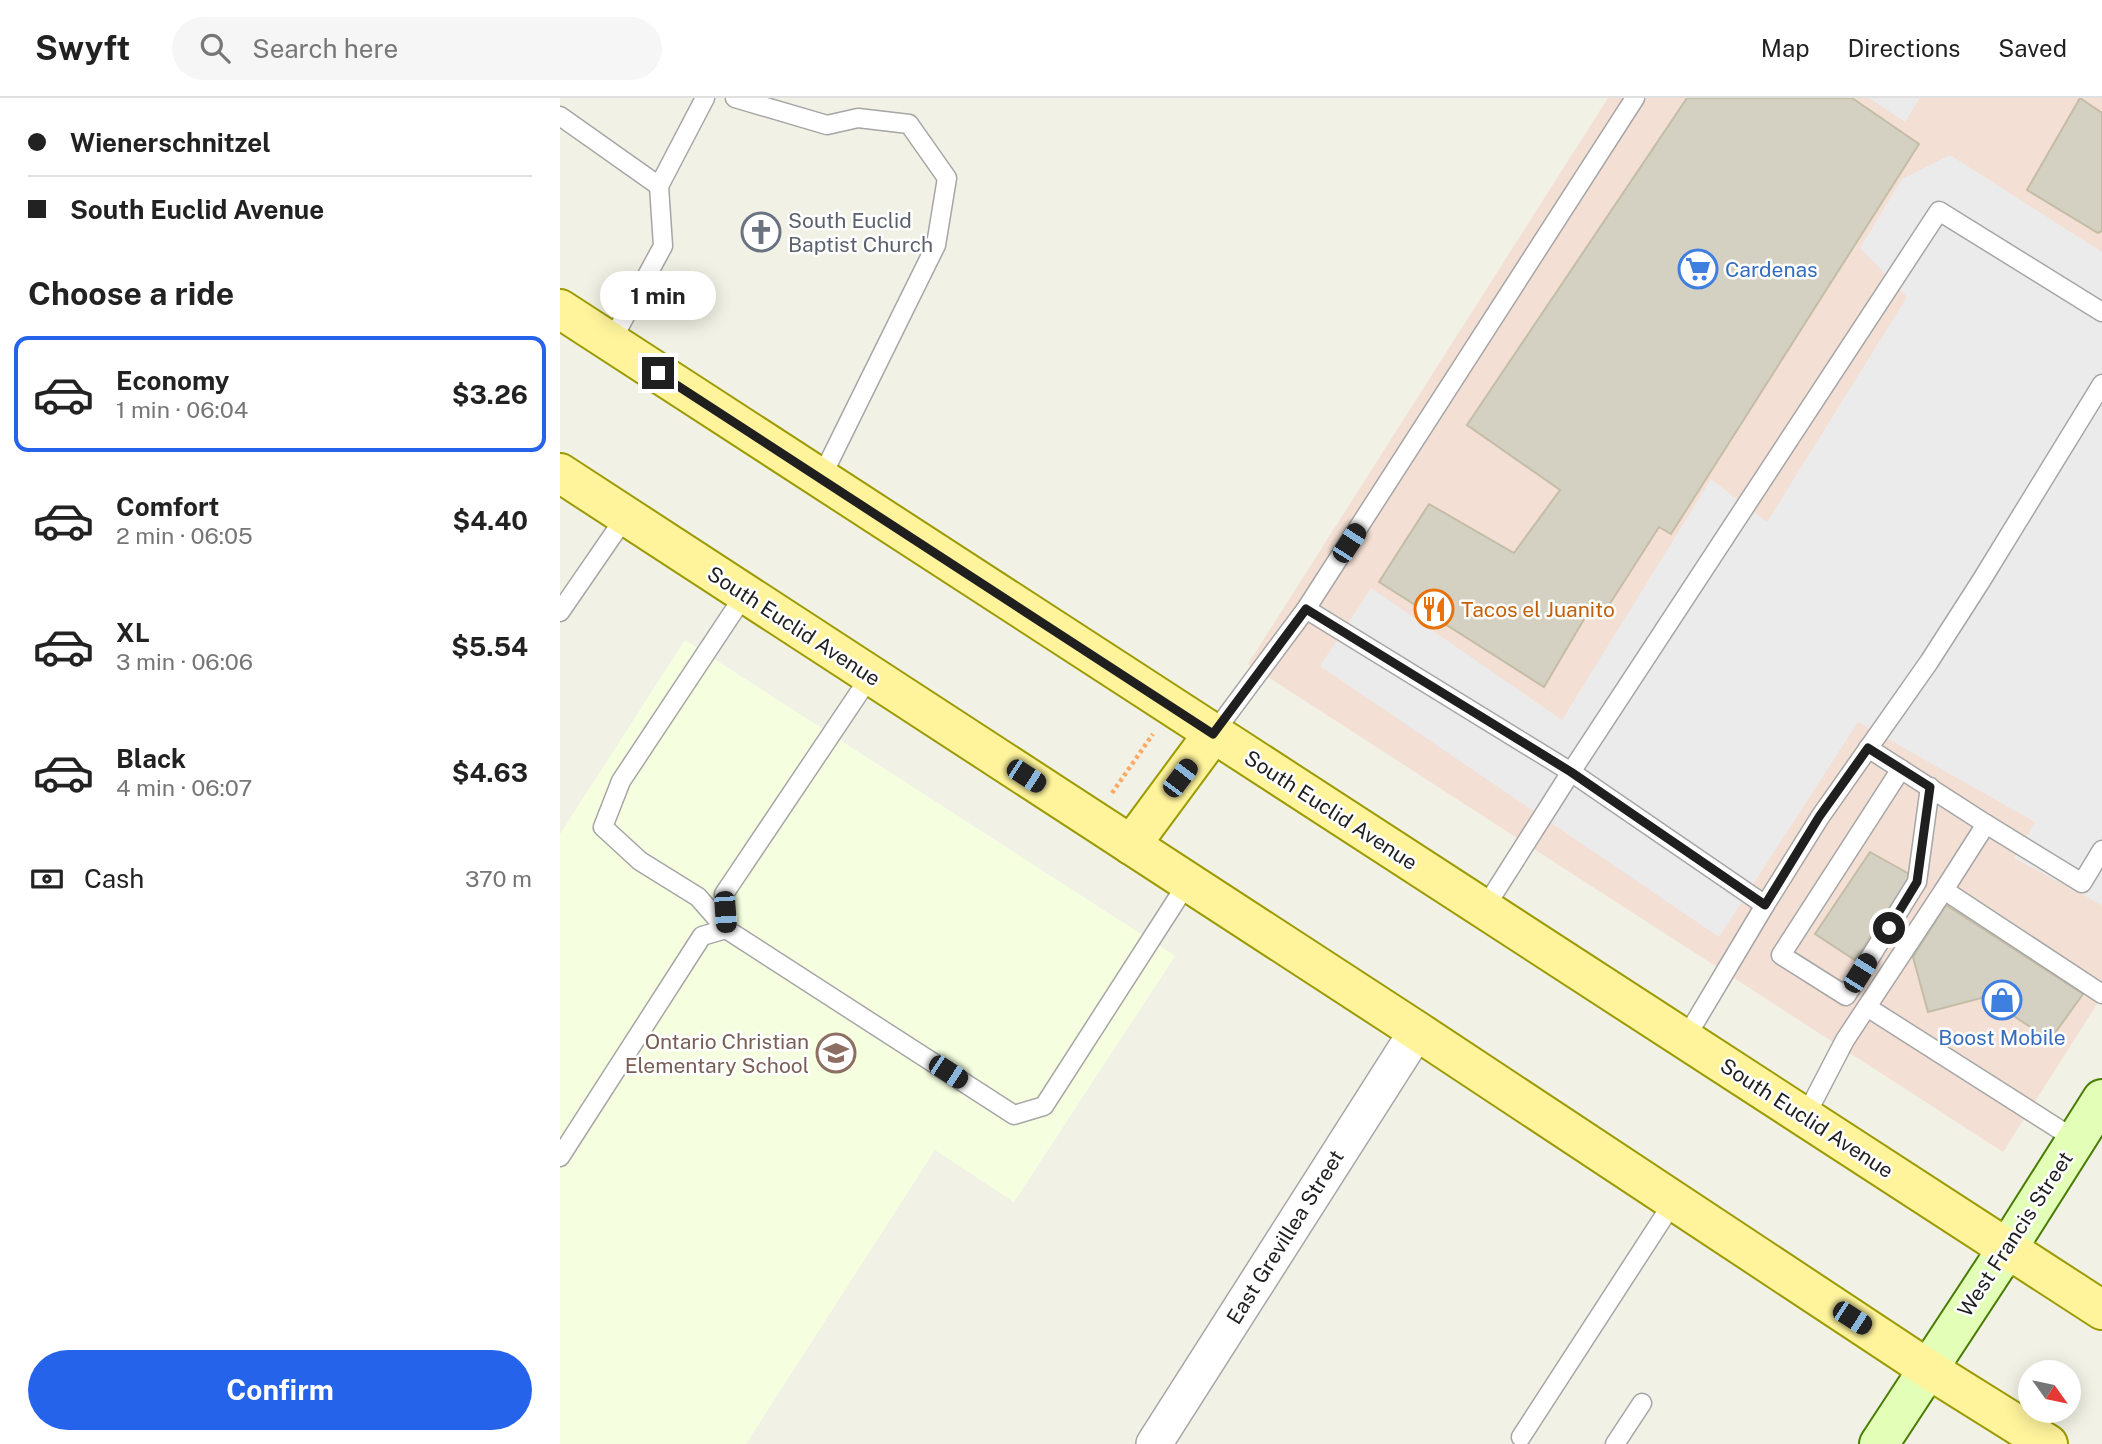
<!DOCTYPE html>
<meta charset="utf-8">
<style>
:root{--surface:#fff;--page:#f6f6f6;--text:#222;--muted:#767676;--line:#e0e0e0;--accent:#2563eb}
body{margin:0;font-family:"Public Sans",sans-serif;background:var(--page);color:var(--text);height:100vh;display:flex;flex-direction:column;font-size:26px;white-space:nowrap}
*{box-sizing:border-box;margin:0}
p{font-size:23px;color:var(--muted)}
.icon{flex:none;width:38px;height:38px;fill:none;stroke:currentColor;stroke-width:2;stroke-linecap:round;stroke-linejoin:round}
.map{position:relative;flex:1;overflow:hidden}
.panel{display:flex;flex-direction:column;background:var(--surface);width:560px}
.panel>*{flex:none}
.top-card{display:grid;align-content:center;height:154px;padding:0 28px;background:var(--surface)}
.needle{width:46px;rotate:123deg}
.tools{position:absolute;left:1458px;top:1262px;display:grid;gap:14px}
.tools a{display:grid;place-items:center;width:63px;height:63px;border-radius:50%;background:var(--surface);box-shadow:0 4px 18px #0003;font-size:35px}
.end{position:absolute;width:32px;height:32px;margin:-16px;border:9px solid #1f1f1f;background:#fff;box-shadow:0 0 0 4px #fff}
.from{border-radius:50%}
.bubble{position:absolute;height:49px;border-radius:24px;background:var(--surface);box-shadow:0 4px 18px #0003;font-size:23px;font-weight:700;line-height:49px;text-align:center}
.car{position:absolute;width:21px;height:42px;margin:-21px -10px;border-radius:9px;box-shadow:0 0 5px 2px #0007;background:linear-gradient(#222 24%,#8ab4d8 0 40%,#222 0 76%,#8ab4d8 0 86%,#222 0)}
.top-card b{display:flex;align-items:center;gap:24px;height:66px;font-size:26px}
.top-card b+b{border-top:2px solid var(--line)}
.top-card i{width:18px;height:18px;background:var(--text)}
ul{padding:0;list-style:none}
li{display:flex;align-items:center;gap:21px;height:116px;margin:0 14px 10px;padding:0 14px;border:4px solid transparent;border-radius:14px}
li div{flex:1}
li b{display:block;font-size:26px}
li em{font-style:normal;font-weight:700}
li.on{border-color:var(--accent)}
li>.icon{width:63px;height:63px;stroke-width:1.5}
h2{padding:0 28px;font-size:32px;line-height:84px}
.pay{display:flex;align-items:center;gap:18px;height:77px;padding:0 28px;font-size:26px}
.pay p{margin-inline-start:auto}
.button{display:flex;gap:14px;margin-top:auto;padding:14px 28px}
.button a{flex:1;height:80px;border-radius:42px;background:var(--accent);color:#fff;font-size:28px;font-weight:700;line-height:80px;text-align:center}
header{display:flex;align-items:center;gap:42px;box-sizing:border-box;height:98px;padding:0 35px;background:var(--surface);border-bottom:2px solid var(--line)}
header strong{font-size:33px}
nav{display:flex;gap:38px;margin-inline-start:auto;font-size:24px}
.search{width:490px;height:63px;background:var(--page);display:flex;align-items:center;gap:18px;box-sizing:border-box;padding:0 24px;border-radius:38px;color:var(--muted);font-size:26px}
main{display:flex;flex:1;min-height:0}
.map>svg:first-child{display:block}
.commercial{fill:#f3dfd3}
.education{fill:#f5ffe0}
.parking{fill:#ebebeb}
.building{fill:#d4d0c2;stroke:#c4bda6;stroke-width:2}
.lines{fill:none;stroke-linecap:round;stroke-linejoin:round}
.lane-casing{stroke:#a6a6a6;stroke-width:21}
.street-casing{stroke:#a6a6a6;stroke-width:38}
.secondary-casing{stroke:#477d00;stroke-width:42}
.primary-casing{stroke:#9b9a00;stroke-width:42}
.path{stroke:#ffa968;stroke-width:4.5;stroke-dasharray:3.5 3.5;stroke-linecap:butt}
.lane{stroke:#fff;stroke-width:18}
.street{stroke:#fff;stroke-width:35}
.secondary{stroke:#e3feb6;stroke-width:38}
.primary{stroke:#fff49c;stroke-width:38}
.route{stroke:#1f1f1f;stroke-width:9}
.labels{text-anchor:middle;dominant-baseline:central;stroke-width:5;stroke-linejoin:round;paint-order:stroke}
.worship-label{font-size:21px;fill:#5b616d;stroke:#fff;text-anchor:start}
.shop-label{font-size:21px;fill:#366cbe;stroke:#fff;text-anchor:start}
.food-label{font-size:21px;fill:#c56008;stroke:#fff;text-anchor:start}
.street-label{font-size:21px;fill:#1f1f1f;stroke:#fff}
.education-label{font-size:21px;fill:#785e54;stroke:#fff;text-anchor:end}
</style>
<header>
<strong>Swyft</strong>
<div class="search"><svg class="icon" aria-label="search" viewBox="0 0 24 24"><circle cx="10" cy="10" r="6"/><path d="M15 15l6 6"/></svg>Search here</div>
<nav><a>Map</a><a>Directions</a><a>Saved</a></nav>
</header>
<main>
<section class="panel">
<div class="top-card">
<b><i class="from"></i>Wienerschnitzel</b>
<b><i></i>South Euclid Avenue</b>
</div>
<h2>Choose a ride</h2>
<ul>
<li class="on"><svg class="icon" aria-label="car" viewBox="0 0 24 24"><path d="M5 17H2v-5l4-1 3-4h7l3 4 3 1v5h-3M9 17h6M6 11h13"/><circle cx="7" cy="17" r="2"/><circle cx="17" cy="17" r="2"/></svg><div><b>Economy</b><p>1 min · 06:04</p></div><em>$3.26</em></li>
<li><svg class="icon" aria-label="car" viewBox="0 0 24 24"><path d="M5 17H2v-5l4-1 3-4h7l3 4 3 1v5h-3M9 17h6M6 11h13"/><circle cx="7" cy="17" r="2"/><circle cx="17" cy="17" r="2"/></svg><div><b>Comfort</b><p>2 min · 06:05</p></div><em>$4.40</em></li>
<li><svg class="icon" aria-label="car" viewBox="0 0 24 24"><path d="M5 17H2v-5l4-1 3-4h7l3 4 3 1v5h-3M9 17h6M6 11h13"/><circle cx="7" cy="17" r="2"/><circle cx="17" cy="17" r="2"/></svg><div><b>XL</b><p>3 min · 06:06</p></div><em>$5.54</em></li>
<li><svg class="icon" aria-label="car" viewBox="0 0 24 24"><path d="M5 17H2v-5l4-1 3-4h7l3 4 3 1v5h-3M9 17h6M6 11h13"/><circle cx="7" cy="17" r="2"/><circle cx="17" cy="17" r="2"/></svg><div><b>Black</b><p>4 min · 06:07</p></div><em>$4.63</em></li>
</ul>
<div class="pay"><svg class="icon" aria-label="cash" viewBox="0 0 24 24"><path d="M3 7h18v10H3z"/><circle cx="12" cy="12" r="2"/></svg>Cash<p>370 m</p></div>
<div class="button"><a>Confirm</a></div>
</section>
<div class="map">
<svg width="1542" height="1346" viewBox="0 0 1542 1346">
<rect width="100%" height="100%" fill="#f1f1e5"/>
<path class="commercial" d="M1048,0H1542V898L1443,1054L688,566Z"/>
<path class="education" d="M125,542L615,858L454,1104L375,1052L186,1346H0V736Z"/>
<g class="parking">
<path d="M1309,0H1360L1345,24Z"/>
<path d="M1390,57L1542,154V807L1454,760L1475,724L1298,624L1159,839L760,568L811,490L1002,622L1151,381L1207,424L1347,199L1300,150L1342,81Z"/>
</g>
<g class="building">
<path d="M1127,0H1292L1359,46L1111,436L1099,429L1042,518L1030,511L984,589L819,484L869,406L954,455L1000,392L907,327Z"/>
<path d="M1520,0L1542,15V133L1538,135L1467,92Z"/>
<path d="M1310,754L1351,777L1295,862L1255,836Z"/>
<path d="M1386,807L1523,896L1490,942L1425,899L1368,914L1353,859Z"/>
</g>
<g class="lines">
<defs>
<g id="lane">
<path d="M175,0L267,27L298,20L349,26L387,80L376,147L261,380"/>
<path d="M0,18L99,88L145,0"/>
<path d="M51,244L103,148L99,88"/>
<path d="M746,511L1011,674L1379,113L1542,214"/>
<path d="M0,514L66,418"/>
<path d="M311,577L164,796L166,831L454,1017L484,1008L628,784"/>
<path d="M653,636L746,511L1075,0"/>
<path d="M1308,650L1426,726L1384,792L1542,896"/>
<path d="M1341,671L1221,857L1286,898L1357,784L1370,689"/>
<path d="M1426,726L1522,785L1542,752"/>
<path d="M924,811L1011,674L1205,807L1260,719L1369,564L1421,483L1542,286"/>
<path d="M1307,909L1516,1042"/>
<path d="M1125,941L1205,807"/>
<path d="M1245,1019L1285,942L1384,792"/>
<path d="M0,1059L142,838L166,831L138,799L80,763L43,729L61,683L185,496"/>
<path d="M961,1339L1114,1103"/>
<path d="M1055,1346L1082,1305"/>
</g>
<path id="street" d="M594,1346L857,933"/>
<path id="secondary" d="M1319,1346L1447,1151L1542,1001"/>
<g id="primary">
<path d="M0,211L1542,1212"/>
<path d="M0,375L857,933L1368,1271L1488,1346"/>
<path d="M571,747L653,636"/>
</g>
</defs>
<use href="#lane" class="lane-casing"/>
<use href="#street" class="street-casing"/>
<use href="#secondary" class="secondary-casing"/>
<use href="#primary" class="primary-casing"/>
<path class="path" d="M552,695L593,636"/>
<use href="#lane" class="lane"/>
<use href="#street" class="street"/>
<use href="#secondary" class="secondary"/>
<use href="#primary" class="primary"/>
</g>
<g class="lines">
<path class="route" d="M98,275L653,636L746,511L1011,674L1205,807L1259,719L1308,650L1370,689L1357,784L1329,830"/>
</g>
<defs>
<symbol id="church-ring" viewBox="-11 -11 22 22"><circle r="9.5" fill="#fff" stroke="#6b7280" stroke-width="1.5"/><path d="M-1.2-6h2.4v3.5h3.3v2.4h-3.3V6h-2.4V-.1h-3.3v-2.4h3.3Z" fill="#6b7280"/></symbol>
<symbol id="supermarket-ring" viewBox="-11 -11 22 22"><circle r="9.5" fill="#fff" stroke="#3f7fe0" stroke-width="1.5"/><path d="M-6-5.5h2.5l.6 2H6L4.5 2H-2.5L-4.4-4H-6ZM-1.5 3.2a1.3 1.3 0 1 0 .1 0ZM3 3.2a1.3 1.3 0 1 0 .1 0Z" fill="#3f7fe0"/></symbol>
<symbol id="restaurant-ring" viewBox="-11 -11 22 22"><circle r="9.5" fill="#fff" stroke="#e8710a" stroke-width="1.5"/><path d="M-5-6h1v4h1v-4h1v4h1v-4h1v5L-1.5 .5V6h-2V.5L-5-1ZM5-6V6H3V1.5H1.5Q1.5-4 5-6Z" fill="#e8710a"/></symbol>
<symbol id="shop-ring" viewBox="-11 -11 22 22"><circle r="9.5" fill="#fff" stroke="#3f7fe0" stroke-width="1.5"/><path d="M-5-2.5h2.3a2.7 3.5 0 0 1 5.4 0H5L5.5 6h-11ZM-1.5-2.5h3a1.5 2.3 0 0 0-3 0Z" fill="#3f7fe0"/></symbol>
<symbol id="school-ring" viewBox="-11 -11 22 22"><circle r="9.5" fill="#fff" stroke="#8d6e63" stroke-width="1.5"/><path d="M0-5L7-2L0 1L-7-2ZM-4 1L0 2.5L4 1V4Q0 6-4 4Z" fill="#8d6e63"/></symbol>
</defs>
<g fill-rule="evenodd">
<use href="#church-ring" x="179" y="112" width="44" height="44"/>
<use href="#supermarket-ring" x="1116" y="149" width="44" height="44"/>
<use href="#restaurant-ring" x="852" y="489" width="44" height="44"/>
<use href="#shop-ring" x="1420" y="880" width="44" height="44"/>
<use href="#school-ring" x="254" y="933" width="44" height="44"/>
</g>
<g class="labels">
<g class="worship-label">
<text x="228" y="122">South Euclid<tspan x="228" dy="24">Baptist Church</tspan></text>
</g>
<g class="shop-label">
<text x="1165" y="171">Cardenas</text>
<text x="1442" y="939" text-anchor="middle">Boost Mobile</text>
</g>
<g class="food-label">
<text x="901" y="511">Tacos el Juanito</text>
</g>
<g class="street-label">
<text transform="translate(234 528) rotate(33)">South Euclid Avenue</text>
<text transform="translate(771 712) rotate(33)">South Euclid Avenue</text>
<text transform="translate(1247 1020) rotate(33)">South Euclid Avenue</text>
<text transform="translate(1455 1136) rotate(-57)">West Francis Street</text>
<text transform="translate(725 1139) rotate(-58)">East Grevillea Street</text>
</g>
<g class="education-label">
<text x="249" y="943">Ontario Christian<tspan x="249" dy="24">Elementary School</tspan></text>
</g>
</g>
</svg>
<div class="tools">
<a><svg class="needle" viewBox="-14 -14 28 28"><path d="M0-13l5 13h-10z" fill="#e53935"/><path d="M0 13l5-13h-10z" fill="#767676"/></svg></a>
</div>
<i class="end from" style="left:1329px;top:830px"></i>
<i class="end" style="left:98px;top:275px"></i>
<div class="bubble" style="left:40px;top:173px;width:116px">1 min</div>
<i class="car" style="left:789px;top:445px;rotate:33deg"></i>
<i class="car" style="left:466px;top:678px;rotate:123deg"></i>
<i class="car" style="left:620px;top:680px;rotate:37deg"></i>
<i class="car" style="left:165px;top:814px;rotate:176deg"></i>
<i class="car" style="left:1300px;top:875px;rotate:32deg"></i>
<i class="car" style="left:388px;top:974px;rotate:123deg"></i>
<i class="car" style="left:1292px;top:1220px;rotate:123deg"></i>
</div>
</main>
